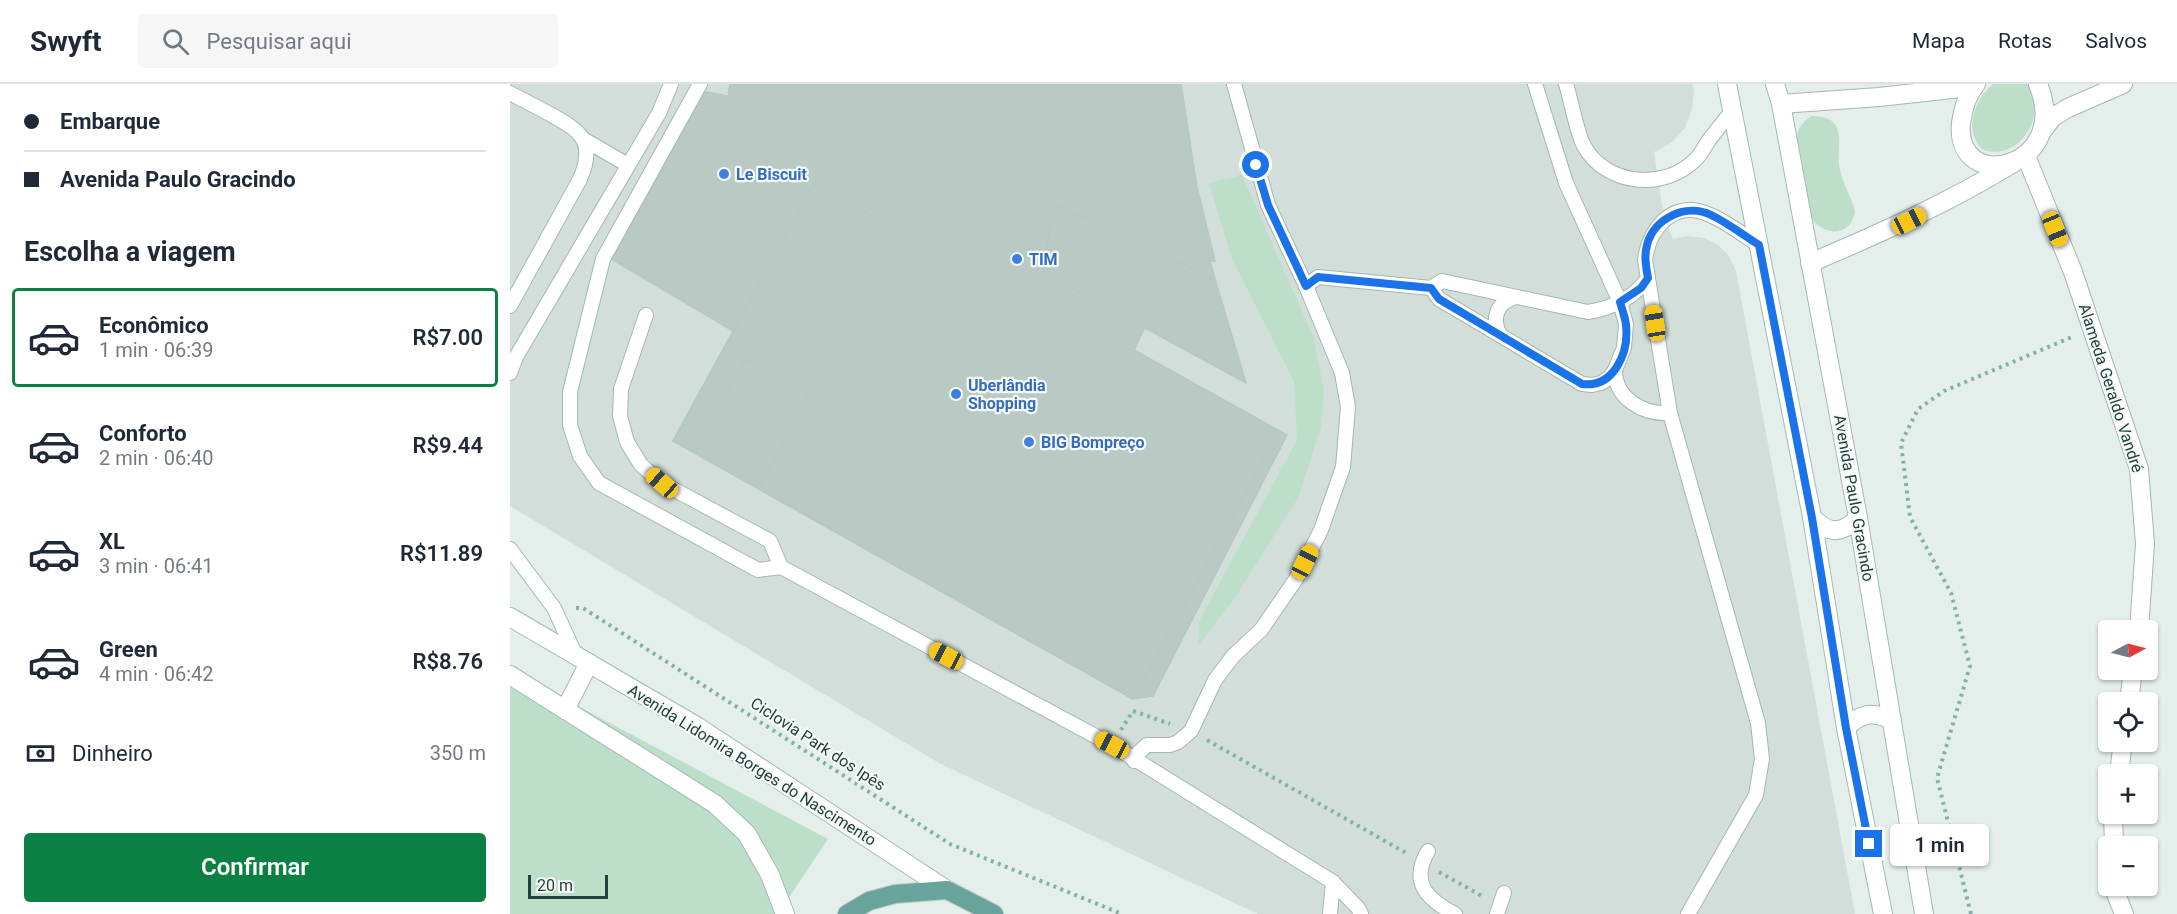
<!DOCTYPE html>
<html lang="pt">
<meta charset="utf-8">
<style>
:root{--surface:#fff;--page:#f6f6f7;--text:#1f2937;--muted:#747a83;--line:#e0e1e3;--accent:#0b8043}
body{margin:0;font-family:Roboto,sans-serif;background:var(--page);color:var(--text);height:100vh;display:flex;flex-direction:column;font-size:22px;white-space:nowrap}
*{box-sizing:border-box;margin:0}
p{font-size:20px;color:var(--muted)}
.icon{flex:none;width:33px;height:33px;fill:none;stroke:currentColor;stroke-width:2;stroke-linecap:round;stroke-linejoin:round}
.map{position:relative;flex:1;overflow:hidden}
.drawer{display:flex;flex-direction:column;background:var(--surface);width:510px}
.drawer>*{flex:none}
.guide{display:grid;align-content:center;height:132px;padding:0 24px;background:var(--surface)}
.needle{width:39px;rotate:83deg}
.controls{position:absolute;left:1588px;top:536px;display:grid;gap:12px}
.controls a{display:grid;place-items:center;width:60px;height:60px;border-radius:6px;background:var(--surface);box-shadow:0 2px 4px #0004;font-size:30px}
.scale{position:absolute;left:18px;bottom:15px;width:80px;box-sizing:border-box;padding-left:6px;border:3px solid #23403c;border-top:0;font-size:16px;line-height:21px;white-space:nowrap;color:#23403c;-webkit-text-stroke:4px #f5faf8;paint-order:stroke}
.end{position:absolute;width:27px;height:27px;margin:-14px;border:8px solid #1a73e8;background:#fff;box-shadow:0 0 0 3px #fff}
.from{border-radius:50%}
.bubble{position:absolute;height:42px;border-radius:6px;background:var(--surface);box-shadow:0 2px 4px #0004;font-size:20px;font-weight:600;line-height:42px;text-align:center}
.car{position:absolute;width:18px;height:36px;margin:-18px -9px;border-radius:8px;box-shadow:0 0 4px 2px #0007;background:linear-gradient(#f5c518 24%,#345 0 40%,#f5c518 0 76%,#345 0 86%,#f5c518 0)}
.guide b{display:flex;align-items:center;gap:21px;height:57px;font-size:22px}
.guide b+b{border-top:2px solid var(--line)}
.guide i{width:15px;height:15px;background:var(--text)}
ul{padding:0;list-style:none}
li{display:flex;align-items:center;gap:18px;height:99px;margin:0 12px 9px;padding:0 12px;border:3px solid transparent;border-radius:6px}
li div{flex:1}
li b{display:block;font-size:22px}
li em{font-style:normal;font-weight:600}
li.active{border-color:var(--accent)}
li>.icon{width:54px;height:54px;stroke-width:1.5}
h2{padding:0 24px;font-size:27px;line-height:72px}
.pay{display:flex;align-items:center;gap:15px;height:66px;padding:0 24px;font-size:22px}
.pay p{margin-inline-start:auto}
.action{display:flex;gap:12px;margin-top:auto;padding:12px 24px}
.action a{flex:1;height:69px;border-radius:6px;background:var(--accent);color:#fff;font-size:24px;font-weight:600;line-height:69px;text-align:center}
header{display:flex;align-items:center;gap:36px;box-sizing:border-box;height:84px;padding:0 30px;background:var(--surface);border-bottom:2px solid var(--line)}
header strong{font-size:28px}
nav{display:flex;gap:33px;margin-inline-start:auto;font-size:21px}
.search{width:420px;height:54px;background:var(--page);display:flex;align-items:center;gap:15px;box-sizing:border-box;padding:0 21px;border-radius:6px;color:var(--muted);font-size:22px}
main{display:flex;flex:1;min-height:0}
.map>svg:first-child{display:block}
.built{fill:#d2deda}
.green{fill:#bddfca}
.building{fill:#b9c9c4;stroke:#b6c8c2;stroke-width:1.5}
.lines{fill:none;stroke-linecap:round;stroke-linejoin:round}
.lane-casing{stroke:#a6b6b3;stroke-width:16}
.street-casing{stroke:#a6b6b3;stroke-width:20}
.secondary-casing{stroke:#a2bab4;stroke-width:20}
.primary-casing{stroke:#c1cac8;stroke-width:20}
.path{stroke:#84b2a9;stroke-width:4;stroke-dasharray:3 4.5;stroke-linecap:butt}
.lane{stroke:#fff;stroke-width:14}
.street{stroke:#fff;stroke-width:18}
.secondary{stroke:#fff;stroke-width:18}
.primary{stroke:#68a49b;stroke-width:18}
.route{stroke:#1a73e8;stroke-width:8}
.shop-dot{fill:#3f7fe0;stroke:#f5faf8;stroke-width:2}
.labels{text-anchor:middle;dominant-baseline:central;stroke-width:4.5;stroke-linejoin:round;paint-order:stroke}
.shop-label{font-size:16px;font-weight:bold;fill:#366cbe;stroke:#f5faf8;text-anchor:start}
.street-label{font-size:16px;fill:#23403c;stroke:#f5faf8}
</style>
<header>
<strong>Swyft</strong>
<div class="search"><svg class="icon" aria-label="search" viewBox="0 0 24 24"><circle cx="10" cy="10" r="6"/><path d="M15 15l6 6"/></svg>Pesquisar aqui</div>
<nav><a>Mapa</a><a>Rotas</a><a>Salvos</a></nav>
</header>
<main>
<section class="drawer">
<div class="guide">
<b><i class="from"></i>Embarque</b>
<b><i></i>Avenida Paulo Gracindo</b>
</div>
<h2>Escolha a viagem</h2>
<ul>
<li class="active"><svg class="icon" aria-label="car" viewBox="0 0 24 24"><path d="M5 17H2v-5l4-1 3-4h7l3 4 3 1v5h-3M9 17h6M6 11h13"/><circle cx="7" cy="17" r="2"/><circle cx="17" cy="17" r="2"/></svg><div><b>Econômico</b><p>1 min · 06:39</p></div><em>R$7.00</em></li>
<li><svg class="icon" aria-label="car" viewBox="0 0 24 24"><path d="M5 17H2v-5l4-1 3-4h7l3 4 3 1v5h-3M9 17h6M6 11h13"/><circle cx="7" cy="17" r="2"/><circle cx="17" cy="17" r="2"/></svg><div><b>Conforto</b><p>2 min · 06:40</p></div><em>R$9.44</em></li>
<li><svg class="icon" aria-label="car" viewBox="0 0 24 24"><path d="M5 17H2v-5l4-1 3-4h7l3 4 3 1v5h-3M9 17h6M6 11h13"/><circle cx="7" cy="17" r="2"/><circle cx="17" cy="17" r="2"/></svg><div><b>XL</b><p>3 min · 06:41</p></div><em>R$11.89</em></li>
<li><svg class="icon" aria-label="car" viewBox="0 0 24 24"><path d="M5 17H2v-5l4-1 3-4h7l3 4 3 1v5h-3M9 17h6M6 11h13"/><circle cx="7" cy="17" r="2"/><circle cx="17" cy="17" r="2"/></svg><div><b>Green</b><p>4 min · 06:42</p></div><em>R$8.76</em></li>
</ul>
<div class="pay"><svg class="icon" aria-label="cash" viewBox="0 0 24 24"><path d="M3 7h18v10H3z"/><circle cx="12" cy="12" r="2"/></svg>Dinheiro<p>350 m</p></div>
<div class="action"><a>Confirmar</a></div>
</section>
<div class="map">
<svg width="1667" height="830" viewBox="0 0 1667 830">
<rect width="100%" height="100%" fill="#e4eeeb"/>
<path class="built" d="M0,0H1182L1184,6L1182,25L1175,44L1161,59L1144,68L1154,135L1163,155L1178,152L1194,154L1208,161L1219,172L1226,187L1345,830H748L429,679L0,422Z"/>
<g class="green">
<path d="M1483,0H1517C1539,27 1512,78 1473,66C1453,47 1463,17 1483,0Z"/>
<path d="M1302,32C1341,33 1325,60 1330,86C1333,100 1341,112 1345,127C1341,153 1315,153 1301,134L1287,53C1288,43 1293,37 1302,32Z"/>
<path d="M732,91L803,252L814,307L811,343L788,414L726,512L688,562L689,537L787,356L784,298L722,175L699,99Z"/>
<path d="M0,586L318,755L268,830H0Z"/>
</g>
<g class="building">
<path d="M220,0H671L687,103L705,177H700L705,195L666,177L624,266L777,351L643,612L623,615L163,357L223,247L98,173L191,7L218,12Z"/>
<path d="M304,100L766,353L623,615L249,405L299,310L235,275L185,368L163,357Z"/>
<path d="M543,119L705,195L736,299L534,189Z"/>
</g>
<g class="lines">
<defs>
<g id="lane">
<path d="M190,0L93,175L60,308V341L70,372L89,399L248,486L271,483L602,661L823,798L848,824L851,830"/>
<path d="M1056,0C1061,16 1067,50 1074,62C1096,102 1155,107 1186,75C1191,70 1195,62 1199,56C1207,46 1214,37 1222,27"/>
<path d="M0,9C13,16 25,22 38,29C69,46 87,56 70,95L0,222"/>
<path d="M73,55L118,81"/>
<path d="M796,202L808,193L921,204L932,197L1078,228C1102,224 1124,214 1138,194"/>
<path d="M921,204L929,215L1072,300L1082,301L1091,299L1100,293L1105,286L1114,264L1116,240L1110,218L1056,99L1025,0"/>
<path d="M136,231L111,305L110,332L117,358L131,381L152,399L260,457L271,483"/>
<path d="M990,251C981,234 987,218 1006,213"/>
<path d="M1105,286C1105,315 1134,331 1160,329"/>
<path d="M0,289L6,273L149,29L161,0"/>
<path d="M0,465L44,524L66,572"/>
<path d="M624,677L627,670L637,661H660L668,658L681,647L705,596L723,572L751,546L786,495L811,446L833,383L838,323L832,289L796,202L758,121L724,0"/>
<path d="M918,767C900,798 916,815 945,830"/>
<path d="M820,830L823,798"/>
<path d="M987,830L994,809"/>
<path d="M1178,830L1246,711L1252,675L1248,639L1160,329L1135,176C1139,143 1165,114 1200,131C1217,138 1233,151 1249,161"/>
</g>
<g id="street">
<path d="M1466,0C1457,11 1453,24 1451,39C1444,112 1563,85 1528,0"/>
<path d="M1271,20L1369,13L1451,4L1458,0"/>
<path d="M1532,47L1543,33L1558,24L1613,0"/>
<path d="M1516,72L1563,188L1629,385L1635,460L1629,546"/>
<path d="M1300,179C1371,149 1440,118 1505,78"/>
<path d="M1619,618L1623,585"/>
<path d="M1609,690L1613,657"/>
<path d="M1603,729L1604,762"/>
<path d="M1606,801V810L1614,830"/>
</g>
<g id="secondary">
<path d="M1217,0L1302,433L1336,644L1373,830"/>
<path d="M1265,0L1271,20L1348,434L1414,830"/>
<path d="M1302,433C1318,450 1331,451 1348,434"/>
<path d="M0,533L188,643L437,806"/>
<path d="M0,591L205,720L237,750L260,791L275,830"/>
<path d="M55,626L79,579"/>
<path d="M1336,644C1350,629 1363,627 1382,636"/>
</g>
<path id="primary" d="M337,830L359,817L385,810L437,806L484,830"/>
</defs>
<use href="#lane" class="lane-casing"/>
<use href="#street" class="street-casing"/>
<use href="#secondary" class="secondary-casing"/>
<use href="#primary" class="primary-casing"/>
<g class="path">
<path d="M66,524H73L440,760L612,830"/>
<path d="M611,646L623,627L660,640"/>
<path d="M697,656L896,769"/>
<path d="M929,788L972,812"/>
<path d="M1461,830L1427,694L1460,582L1441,509L1400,433L1391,359L1408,325L1434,307L1562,253"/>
</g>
<use href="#lane" class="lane"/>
<use href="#street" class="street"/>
<use href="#secondary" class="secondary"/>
<use href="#primary" class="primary"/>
</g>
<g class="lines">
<path class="route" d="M746,81L758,121L796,202L808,193L921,204L929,215L1072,300C1104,304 1119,269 1116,241C1115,233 1112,225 1110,218L1131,204L1138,194C1136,183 1134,172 1137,161C1144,134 1176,119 1201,131C1218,139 1233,151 1249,161L1302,434L1336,644L1359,760"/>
</g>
<g class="shop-dot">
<circle cx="214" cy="90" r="6"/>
<circle cx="507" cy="175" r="6"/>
<circle cx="446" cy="310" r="6"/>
<circle cx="519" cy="358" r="6"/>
</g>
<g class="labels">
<g class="shop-label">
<text x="226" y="90">Le Biscuit</text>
<text x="519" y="175">TIM</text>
<text x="458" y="301">Uberlândia<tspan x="458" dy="18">Shopping</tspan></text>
<text x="531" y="358">BIG Bompreço</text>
</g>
<g class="street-label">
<text transform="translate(1601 304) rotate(72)">Alameda Geraldo Vandré</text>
<text transform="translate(1344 414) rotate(80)">Avenida Paulo Gracindo</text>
<text transform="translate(308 660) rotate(33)">Ciclovia Park dos Ipês</text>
<text transform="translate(242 681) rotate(32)">Avenida Lidomira Borges do Nascimento</text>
</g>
</g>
</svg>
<div class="controls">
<a><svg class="needle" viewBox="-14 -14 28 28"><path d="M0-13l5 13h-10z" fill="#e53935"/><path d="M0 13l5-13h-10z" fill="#747a83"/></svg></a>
<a><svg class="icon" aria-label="locate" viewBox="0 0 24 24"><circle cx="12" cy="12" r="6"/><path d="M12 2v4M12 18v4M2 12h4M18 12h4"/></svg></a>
<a>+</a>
<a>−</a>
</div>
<div class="scale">20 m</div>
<i class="end from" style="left:746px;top:81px"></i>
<i class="end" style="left:1359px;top:760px"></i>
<div class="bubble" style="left:1380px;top:740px;width:99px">1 min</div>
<i class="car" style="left:1399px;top:137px;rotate:63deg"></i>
<i class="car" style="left:1545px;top:145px;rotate:158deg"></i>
<i class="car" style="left:1145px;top:239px;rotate:351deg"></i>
<i class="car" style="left:152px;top:399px;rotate:311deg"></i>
<i class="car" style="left:795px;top:478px;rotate:27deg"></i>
<i class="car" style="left:436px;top:572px;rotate:298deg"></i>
<i class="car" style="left:602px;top:661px;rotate:298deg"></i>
</div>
</main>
